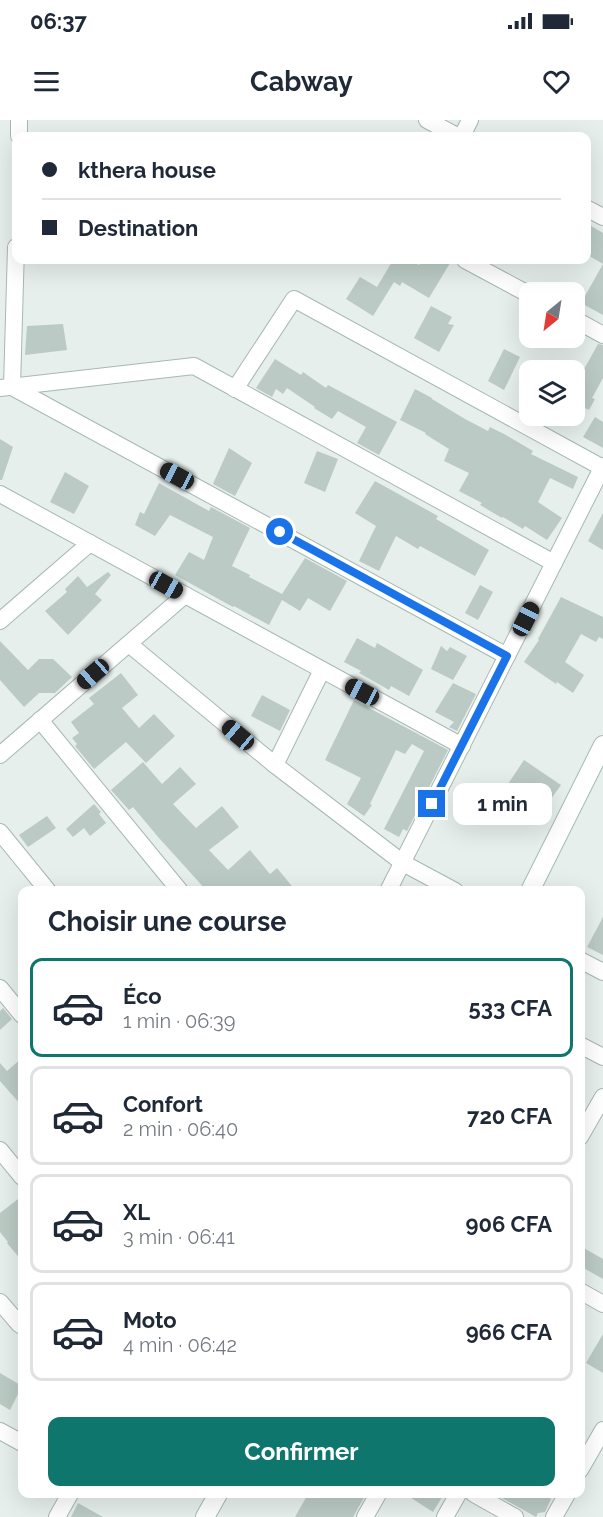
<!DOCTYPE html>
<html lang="fr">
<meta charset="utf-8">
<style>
:root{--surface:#fff;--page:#f2f2f3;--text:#1f2937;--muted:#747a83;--line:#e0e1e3;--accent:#0f766e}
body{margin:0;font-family:Raleway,sans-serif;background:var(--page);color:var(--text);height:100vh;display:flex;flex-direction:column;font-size:22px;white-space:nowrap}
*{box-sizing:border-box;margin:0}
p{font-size:20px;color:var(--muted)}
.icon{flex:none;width:33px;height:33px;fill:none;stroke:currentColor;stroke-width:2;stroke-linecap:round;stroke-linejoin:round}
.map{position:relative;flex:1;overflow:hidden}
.drawer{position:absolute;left:18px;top:766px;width:567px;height:612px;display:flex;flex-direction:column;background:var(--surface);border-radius:12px;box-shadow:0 6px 24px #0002}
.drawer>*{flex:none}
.guide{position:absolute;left:12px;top:12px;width:579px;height:132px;border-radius:12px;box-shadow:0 6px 24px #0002;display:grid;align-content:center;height:132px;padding:0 30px;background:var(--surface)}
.needle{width:39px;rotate:210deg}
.fabs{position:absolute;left:519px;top:162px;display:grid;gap:12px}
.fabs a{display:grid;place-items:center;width:66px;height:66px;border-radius:12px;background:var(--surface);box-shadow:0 6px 24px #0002;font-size:30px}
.end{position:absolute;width:27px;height:27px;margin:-14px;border:8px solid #1a73e8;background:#fff;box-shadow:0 0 0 3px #fff}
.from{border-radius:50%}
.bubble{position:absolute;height:42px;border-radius:12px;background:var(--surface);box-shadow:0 6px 24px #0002;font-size:20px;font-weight:700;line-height:42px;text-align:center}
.car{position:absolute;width:18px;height:36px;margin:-18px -9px;border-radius:8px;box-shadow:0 0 4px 2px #0007;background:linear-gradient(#222 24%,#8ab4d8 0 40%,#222 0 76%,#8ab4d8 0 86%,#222 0)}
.guide b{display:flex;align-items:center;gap:21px;height:57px;font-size:22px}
.guide b+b{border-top:2px solid var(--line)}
.guide i{width:15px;height:15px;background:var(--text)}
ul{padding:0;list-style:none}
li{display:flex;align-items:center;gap:18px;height:99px;margin:0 12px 9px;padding:0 18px;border:3px solid var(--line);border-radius:12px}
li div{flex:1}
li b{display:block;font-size:22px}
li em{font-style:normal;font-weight:700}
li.current{border-color:var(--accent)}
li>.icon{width:54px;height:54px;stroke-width:1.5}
h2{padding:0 30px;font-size:27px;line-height:72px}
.button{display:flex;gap:12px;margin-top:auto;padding:12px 30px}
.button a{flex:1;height:69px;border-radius:12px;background:var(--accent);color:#fff;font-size:24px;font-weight:700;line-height:69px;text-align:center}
.status{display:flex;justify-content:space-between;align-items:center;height:42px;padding:0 30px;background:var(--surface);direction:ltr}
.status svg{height:16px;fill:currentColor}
header{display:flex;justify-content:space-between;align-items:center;height:78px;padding:0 30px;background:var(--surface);font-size:27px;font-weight:700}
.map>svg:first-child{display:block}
.building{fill:#bbcac4}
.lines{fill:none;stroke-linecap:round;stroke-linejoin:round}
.street-casing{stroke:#a8b8b2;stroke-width:18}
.secondary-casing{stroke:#a4bbb3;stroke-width:20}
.street{stroke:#fff;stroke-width:16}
.secondary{stroke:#fff;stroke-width:18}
.route{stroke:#1a73e8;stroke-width:8}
</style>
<div class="status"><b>06:37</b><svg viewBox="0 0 49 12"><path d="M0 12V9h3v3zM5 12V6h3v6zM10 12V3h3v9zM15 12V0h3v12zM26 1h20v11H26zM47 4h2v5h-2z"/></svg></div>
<header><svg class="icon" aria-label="menu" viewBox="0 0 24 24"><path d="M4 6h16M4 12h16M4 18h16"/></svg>Cabway<svg class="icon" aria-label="heart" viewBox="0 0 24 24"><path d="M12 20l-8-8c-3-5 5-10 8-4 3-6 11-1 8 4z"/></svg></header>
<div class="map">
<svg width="603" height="1397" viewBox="0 0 603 1397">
<rect width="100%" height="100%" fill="#e6efeb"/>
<g class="building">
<path d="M586,103L603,113V195L581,183L603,144L586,134Z"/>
<path d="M393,140H409L419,145L422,140H443L450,143L429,178L402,162L400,166L394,162L373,196L346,179L360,157L377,167Z"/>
<path d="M431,186L452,197L448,204L454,205L439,232L414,218Z"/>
<path d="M63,204L67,230L25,235L27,206Z"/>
<path d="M598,224L603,225V258L592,278L595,279L589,290L574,283V267Z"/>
<path d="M504,229L520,237L504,270L488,261Z"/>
<path d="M275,239L301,255L303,252L326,268L328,265L397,302L379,335L357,323L366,307L338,291L332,299L314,288L315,287L287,268L283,274L276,269L272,277L256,268Z"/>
<path d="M415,269L432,278V279L465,299L488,311L490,307L504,314L533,331L531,334L578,357L573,369L550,358L538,382L562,398L547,420L525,406L523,409L503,397L502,398L480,385L482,383L459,371L469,353L444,341L449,329L425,314L426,313L400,300Z"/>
<path d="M595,297L603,302V328L583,317Z"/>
<path d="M0,319L13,327L2,360H0Z"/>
<path d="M229,328L252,343L235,376L213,364Z"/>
<path d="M317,331L338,339L325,372L304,363Z"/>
<path d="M65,352L89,366L74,394L50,382Z"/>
<path d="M375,361L438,396L436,399L489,430L475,456L420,426L418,429L396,416L379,451L359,441L376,406L355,393Z"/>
<path d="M159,363L209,391L211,387L250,408L232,446L250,455L249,457L282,474L305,438L347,461L330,491L308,478L300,491L282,480L269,505L234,486L233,487L175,455L189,432L204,440L213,417L170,395L155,416L135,405L140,392L144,394Z"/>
<path d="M603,393V430L588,421Z"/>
<path d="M108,452L111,455L95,474L102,480L68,515L45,491L67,472L65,469L78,456L87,467Z"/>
<path d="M480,465L493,472L478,500L465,493Z"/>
<path d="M561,477L603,497V519L599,517L596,522L581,514L565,542L584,555L573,573L557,562L556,564L524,542L539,520L538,519Z"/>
<path d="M357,518L375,528L377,523L423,550L409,576L391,566L389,570L359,553L361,551L344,542Z"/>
<path d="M0,521L28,550L39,539H53L72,557L55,573H39L24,587L0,560Z"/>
<path d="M441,526L447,531L450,527L467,536L453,560L431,549Z"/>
<path d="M121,553L138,575L122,588L139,608L154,594L175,616L146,643L126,622L94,649L75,626L77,624L72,618L79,613L71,602L94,584L89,578Z"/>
<path d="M453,563L476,574L457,611L449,607L454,602L435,592Z"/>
<path d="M262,575L290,590L280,611L251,596Z"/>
<path d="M354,580L448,630L407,711L403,709L399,717L384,709L424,631L412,624L405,634L396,630L370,684L372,685L364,696L347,684L361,658L325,640Z"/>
<path d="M524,640L561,665L548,683L540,677L538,684L508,664Z"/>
<path d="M143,642L162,664L180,647L196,664L173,684L196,708L222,686L239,707L209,730L228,750L250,730L270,754L277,748L296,771H207L159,718L133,687L129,690L111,670Z"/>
<path d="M94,684L101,692L99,694L106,703L90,716L84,708L73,717L66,709Z"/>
<path d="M47,696L56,708L28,727L19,715Z"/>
<path d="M603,797V835L587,827Z"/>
<path d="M3,888L12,899L0,910V891Z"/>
<path d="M22,938V986L0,961V943L7,951Z"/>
<path d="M22,1076V1141L7,1123L8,1122L0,1112V1093Z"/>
<path d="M580,1126L603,1139V1159L580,1146Z"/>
<path d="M603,1214V1253L586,1243Z"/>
<path d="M0,1253L22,1266L10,1290L0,1284Z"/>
<path d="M308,1374H366L353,1397H295Z"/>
<path d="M405,1374H444L433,1392Z"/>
<path d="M495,1374H552L550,1378L551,1379L545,1392L538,1393L536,1397Z"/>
<path d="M78,1383L103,1397H71Z"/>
</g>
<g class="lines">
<defs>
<g id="street">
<path d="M427,0L457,16"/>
<path d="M19,16V0"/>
<path d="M462,16L470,0"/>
<path d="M586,88L603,97"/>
<path d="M16,127L12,267L507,536"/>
<path d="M465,140L530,175"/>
<path d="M574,199L603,215"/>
<path d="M0,268L194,246L554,443"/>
<path d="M235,269L294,179L603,348"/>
<path d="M0,374L462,626"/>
<path d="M0,501L90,423"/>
<path d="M129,524L275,645L403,743L455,771"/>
<path d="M40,600L180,771"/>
<path d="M0,635L185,475"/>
<path d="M275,645L322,550"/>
<path d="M0,712L48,771"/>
<path d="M388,771L603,346"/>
<path d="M580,840L603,852"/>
<path d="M0,868L22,895"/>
<path d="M580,925L603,937"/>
<path d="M580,1017L603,977"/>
<path d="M0,1030L22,1057"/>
<path d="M580,1171L603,1184"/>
<path d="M0,1182L19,1204L22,1206"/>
<path d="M0,1311L22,1323"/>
<path d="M580,1350L603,1310"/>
<path d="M474,1374L515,1397"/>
<path d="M57,1397L70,1374"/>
<path d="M365,1397L378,1374"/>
<path d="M445,1397L458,1374"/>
<path d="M554,1397L567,1374"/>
</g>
<g id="secondary">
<path d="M530,771L603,625"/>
<path d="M205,1397L218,1374"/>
</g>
</defs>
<use href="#street" class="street-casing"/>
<use href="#secondary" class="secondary-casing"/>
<use href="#street" class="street"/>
<use href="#secondary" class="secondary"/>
</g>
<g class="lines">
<path class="route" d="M280,412L507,536L432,684"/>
</g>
</svg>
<div class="fabs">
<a><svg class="needle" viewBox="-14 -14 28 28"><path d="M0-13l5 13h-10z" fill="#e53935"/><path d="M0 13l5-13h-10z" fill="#747a83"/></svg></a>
<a><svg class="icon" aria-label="layers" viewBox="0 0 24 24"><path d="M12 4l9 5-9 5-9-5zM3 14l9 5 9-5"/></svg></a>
</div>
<i class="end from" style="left:280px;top:412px"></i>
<i class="end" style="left:432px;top:684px"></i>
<div class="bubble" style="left:453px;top:663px;width:99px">1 min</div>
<i class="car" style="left:177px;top:356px;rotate:298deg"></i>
<i class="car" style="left:166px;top:465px;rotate:119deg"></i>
<i class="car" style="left:526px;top:499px;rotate:27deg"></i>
<i class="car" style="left:93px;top:554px;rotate:229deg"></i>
<i class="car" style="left:362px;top:572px;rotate:298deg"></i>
<i class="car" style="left:238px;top:615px;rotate:310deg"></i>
<div class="guide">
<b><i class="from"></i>kthera house</b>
<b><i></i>Destination</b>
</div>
<section class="drawer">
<h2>Choisir une course</h2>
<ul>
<li class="current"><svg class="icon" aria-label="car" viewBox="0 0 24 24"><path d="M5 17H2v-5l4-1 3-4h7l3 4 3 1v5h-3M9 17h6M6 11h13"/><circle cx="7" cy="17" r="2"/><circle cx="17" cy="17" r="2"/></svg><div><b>Éco</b><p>1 min · 06:39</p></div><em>533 CFA</em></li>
<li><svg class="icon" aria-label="car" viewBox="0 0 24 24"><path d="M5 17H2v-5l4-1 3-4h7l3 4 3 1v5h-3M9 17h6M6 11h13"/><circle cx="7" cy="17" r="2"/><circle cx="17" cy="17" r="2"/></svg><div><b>Confort</b><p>2 min · 06:40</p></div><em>720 CFA</em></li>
<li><svg class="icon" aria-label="car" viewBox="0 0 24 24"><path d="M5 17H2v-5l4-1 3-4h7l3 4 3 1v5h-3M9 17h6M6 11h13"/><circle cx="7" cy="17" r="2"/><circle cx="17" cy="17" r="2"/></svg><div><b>XL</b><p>3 min · 06:41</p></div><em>906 CFA</em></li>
<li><svg class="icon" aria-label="car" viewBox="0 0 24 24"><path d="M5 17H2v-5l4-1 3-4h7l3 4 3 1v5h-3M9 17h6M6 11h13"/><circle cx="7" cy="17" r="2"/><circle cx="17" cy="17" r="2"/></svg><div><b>Moto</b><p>4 min · 06:42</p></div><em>966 CFA</em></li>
</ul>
<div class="button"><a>Confirmer</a></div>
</section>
</div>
